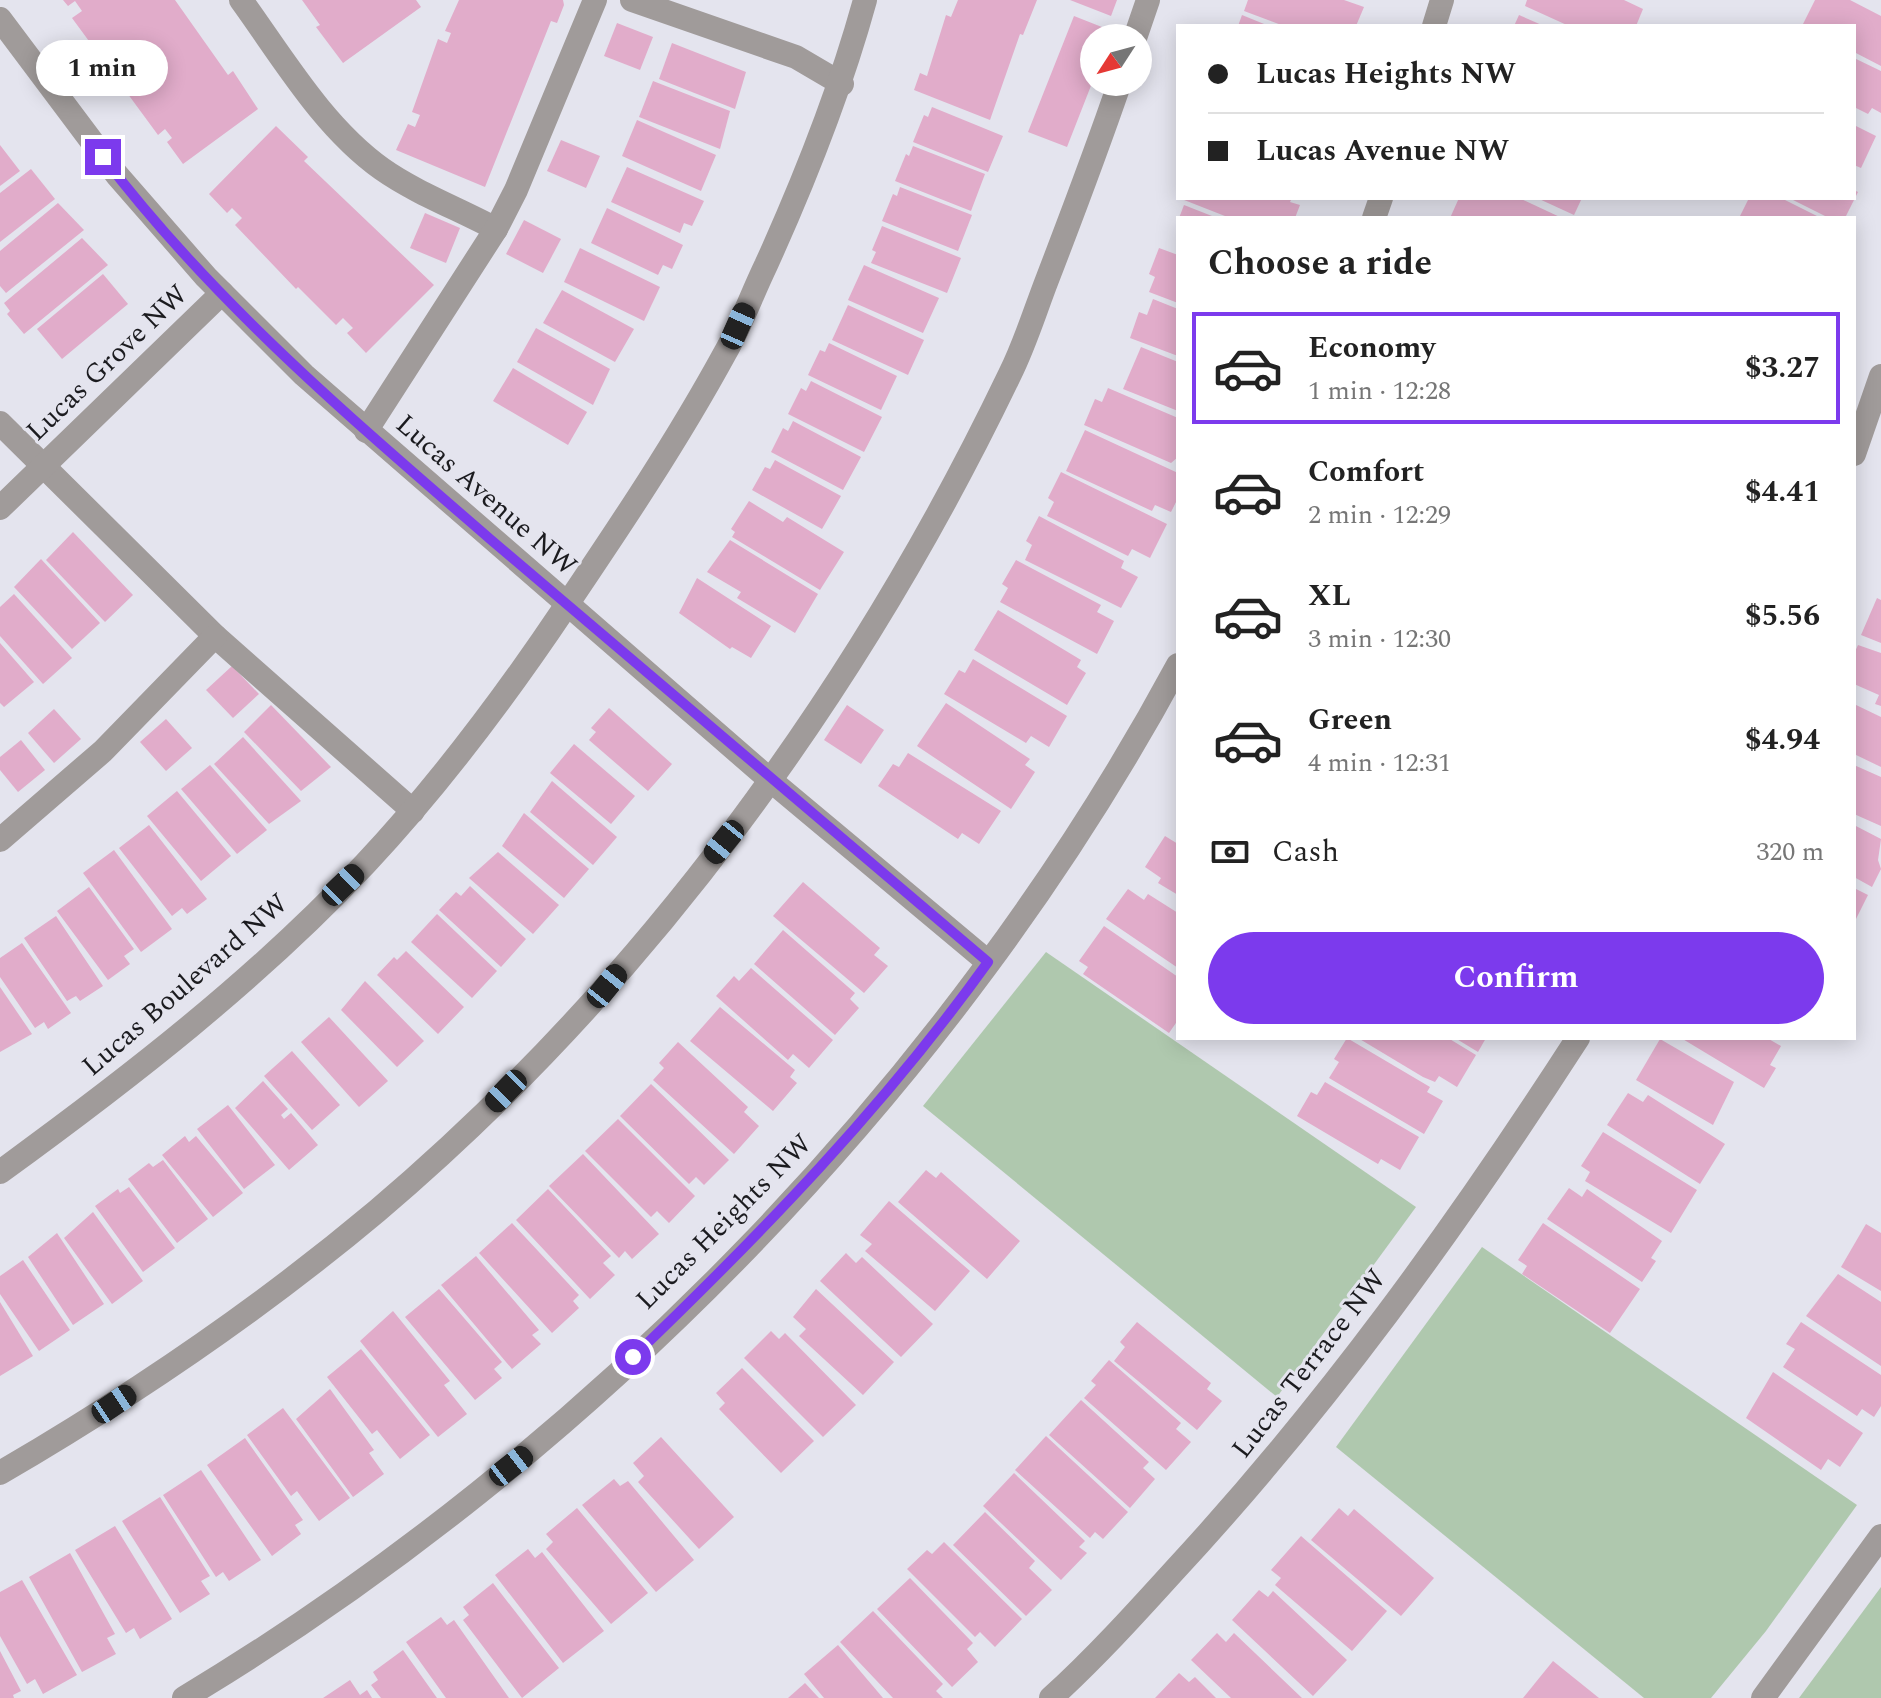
<!DOCTYPE html>
<meta charset="utf-8">
<style>
:root{--surface:#fff;--page:#f6f6f6;--text:#222;--muted:#767676;--line:#e0e0e0;--accent:#7c3aed}
body{margin:0;font-family:Spectral,serif;background:var(--page);color:var(--text);height:100vh;display:flex;flex-direction:column;font-size:30px;white-space:nowrap}
*{box-sizing:border-box;margin:0}
p{font-size:26px;color:var(--muted)}
.icon{flex:none;width:44px;height:44px;fill:none;stroke:currentColor;stroke-width:2;stroke-linecap:round;stroke-linejoin:round}
.map{position:relative;flex:1;overflow:hidden}
.side{position:absolute;left:1176px;top:216px;width:680px;height:824px;display:flex;flex-direction:column;background:var(--surface);border-radius:0px;box-shadow:0 4px 20px #0003}
.side>*{flex:none}
.top-card{position:absolute;left:1176px;top:24px;width:680px;height:176px;border-radius:0px;box-shadow:0 4px 20px #0003;display:grid;align-content:center;height:176px;padding:0 32px;background:var(--surface)}
.needle{width:52px;rotate:234deg}
.tools{position:absolute;left:1080px;top:24px;display:grid;gap:16px}
.tools a{display:grid;place-items:center;width:72px;height:72px;border-radius:50%;background:var(--surface);box-shadow:0 4px 20px #0003;font-size:40px}
.end{position:absolute;width:36px;height:36px;margin:-18px;border:10px solid #7c3aed;background:#fff;box-shadow:0 0 0 4px #fff}
.from{border-radius:50%}
.bubble{position:absolute;height:56px;border-radius:28px;background:var(--surface);box-shadow:0 4px 20px #0003;font-size:26px;font-weight:700;line-height:56px;text-align:center}
.car{position:absolute;width:24px;height:48px;margin:-24px -12px;border-radius:10px;box-shadow:0 0 6px 2px #0007;background:linear-gradient(#222 24%,#8ab4d8 0 40%,#222 0 76%,#8ab4d8 0 86%,#222 0)}
.top-card b{display:flex;align-items:center;gap:28px;height:76px;font-size:30px}
.top-card b+b{border-top:2px solid var(--line)}
.top-card i{width:20px;height:20px;background:var(--text)}
ul{padding:0;list-style:none}
li{display:flex;align-items:center;gap:24px;height:112px;margin:0 16px 12px;padding:0 16px;border:4px solid transparent;border-radius:0px}
li div{flex:1}
li b{display:block;font-size:30px}
li em{font-style:normal;font-weight:700}
li.selected{border-color:var(--accent)}
li>.icon{width:72px;height:72px;stroke-width:1.5}
h2{padding:0 32px;font-size:36px;line-height:96px}
.pay{display:flex;align-items:center;gap:20px;height:88px;padding:0 32px;font-size:30px}
.pay p{margin-inline-start:auto}
.primary-button{display:flex;gap:16px;margin-top:auto;padding:16px 32px}
.primary-button a{flex:1;height:92px;border-radius:48px;background:var(--accent);color:#fff;font-size:32px;font-weight:700;line-height:92px;text-align:center}
.map>svg:first-child{display:block}
.green{fill:#afc8ae}
.building{fill:#e1acca}
.lines{fill:none;stroke-linecap:round;stroke-linejoin:round}
.minor{stroke:#a09b9a;stroke-width:24}
.route{stroke:#7c3aed;stroke-width:10}
.labels{text-anchor:middle;dominant-baseline:central;stroke-width:6;stroke-linejoin:round;paint-order:stroke}
.street-label{font-size:28px;fill:#1b1b1f;stroke:#e4e4ee}
</style>
<div class="map">
<svg width="1881" height="1698" viewBox="0 0 1881 1698">
<rect width="100%" height="100%" fill="#e4e4ee"/>
<g class="green">
<path d="M1046,952L1416,1207L1277,1397L923,1106Z"/>
<path d="M1482,1247L1857,1505L1766,1631L1711,1698H1644L1336,1447Z"/>
<path d="M1881,1587V1698H1799Z"/>
</g>
<g class="building">
<path d="M63,0H175L228,75L233,71L258,109L183,164L167,142L172,138L165,129L158,135L72,18L82,11L75,1L68,6Z"/>
<path d="M302,0H416L421,7L343,63L316,27L320,25Z"/>
<path d="M459,0H563L564,5L557,23L551,21L485,187L396,150L408,124L415,127L420,115L412,112L438,39L447,43L451,33L445,31Z"/>
<path d="M958,0H1037L1023,35L1020,34L990,120L914,90L920,73L927,76L946,15L951,17Z"/>
<path d="M1070,0H1117L1111,16Z"/>
<path d="M1248,0H1344L1364,7L1356,26H1284L1244,11Z"/>
<path d="M1527,0H1624L1643,9L1636,26H1569L1525,6Z"/>
<path d="M1815,0H1850L1881,16V66L1854,52V26H1802Z"/>
<path d="M1242,15L1269,26H1238Z"/>
<path d="M1519,15L1544,26H1514Z"/>
<path d="M1074,16L1112,31L1110,38H1094V78L1067,147L1028,132Z"/>
<path d="M617,23L653,37L640,70L604,56Z"/>
<path d="M672,43L746,72L735,109L659,79Z"/>
<path d="M1854,58L1881,71V113L1872,108L1868,114L1854,107Z"/>
<path d="M653,81L730,111L720,149L639,117Z"/>
<path d="M932,107L1003,136L988,172L913,142L924,115L928,117Z"/>
<path d="M637,120L716,155L701,191L622,156Z"/>
<path d="M1854,125L1876,136L1861,168L1854,165Z"/>
<path d="M276,126L308,157L304,161L434,285L366,353L347,333L353,328L343,318L336,325L298,287L296,289L235,225L242,218L232,208L227,213L209,194Z"/>
<path d="M561,140L600,156L586,188L547,171Z"/>
<path d="M0,145L20,171L0,186Z"/>
<path d="M913,146L985,174L971,211L895,181L906,154L909,156Z"/>
<path d="M627,167L704,201L692,226L684,223L680,233L611,202Z"/>
<path d="M31,169L55,199L0,242V193Z"/>
<path d="M900,187L972,215L958,251L882,221L893,194L897,196Z"/>
<path d="M1854,190L1858,192L1845,218H1829L1789,198H1854Z"/>
<path d="M1179,198H1292L1290,202L1300,205L1295,218H1230Z"/>
<path d="M1459,198H1519L1562,218H1450Z"/>
<path d="M1537,198H1582L1574,215Z"/>
<path d="M1749,198H1781L1821,218H1739Z"/>
<path d="M58,203L84,230L6,293L0,286V251Z"/>
<path d="M1184,205L1217,218H1179Z"/>
<path d="M607,208L683,245L672,269L663,265L658,275L591,243Z"/>
<path d="M425,213L460,228L446,263L410,248Z"/>
<path d="M524,220L561,239L543,273L506,254Z"/>
<path d="M882,226L961,258L947,293L871,263L876,252L872,250Z"/>
<path d="M82,238L108,265L24,334L7,314L10,311L4,303Z"/>
<path d="M580,248L660,287L644,321L564,282Z"/>
<path d="M1159,248L1178,255V303L1149,292L1155,277L1149,274Z"/>
<path d="M864,265L939,298L923,333L848,300Z"/>
<path d="M103,274L128,304L62,359L37,329Z"/>
<path d="M562,290L634,329L615,362L543,323Z"/>
<path d="M1153,299L1178,309V356L1130,338L1139,312L1147,315Z"/>
<path d="M848,305L924,340L908,375L832,340Z"/>
<path d="M536,328L610,369L593,405L517,362Z"/>
<path d="M829,343L897,376L881,410L808,375L820,350L825,352Z"/>
<path d="M1141,347L1178,362V411L1123,389Z"/>
<path d="M513,368L587,412L568,445L493,401Z"/>
<path d="M811,381L882,417L864,452L788,414L801,388L806,391Z"/>
<path d="M1108,388L1178,418V457L1171,463L1084,425L1095,399L1102,402Z"/>
<path d="M793,421L861,457L843,490L771,452L783,428L788,431Z"/>
<path d="M1085,430L1178,473V498L1171,512L1155,505L1152,511L1066,471Z"/>
<path d="M775,460L841,496L822,529L752,490L765,467L770,469Z"/>
<path d="M1061,472L1167,524L1150,558L1132,549L1128,556L1047,516L1054,502L1048,498Z"/>
<path d="M749,501L783,522L787,517L844,552L820,590L732,537L735,532L731,529Z"/>
<path d="M1039,516L1124,561L1121,568L1138,577L1121,608L1025,560L1032,545L1026,541Z"/>
<path d="M73,532L133,595L105,622L46,560Z"/>
<path d="M730,540L818,594L795,633L737,598L741,592L707,572Z"/>
<path d="M41,559L100,623L72,649L14,587Z"/>
<path d="M1016,560L1101,605L1097,612L1114,621L1097,654L1000,602L1008,588L1002,584Z"/>
<path d="M697,578L771,626L751,658L732,647L730,649L679,613Z"/>
<path d="M14,594L72,658L43,684L0,636V607Z"/>
<path d="M1877,598L1881,600V643L1861,635Z"/>
<path d="M998,610L1081,660L1077,667L1086,673L1067,705L974,650Z"/>
<path d="M0,643L34,682L4,707L0,703Z"/>
<path d="M1858,645L1881,653V706L1875,704L1879,695L1854,684V654Z"/>
<path d="M973,659L1067,716L1049,747L1031,736L1026,743L944,694L959,670L965,673Z"/>
<path d="M232,666L259,694L233,718L206,690Z"/>
<path d="M946,703L1030,759L1025,765L1035,772L1011,809L917,746Z"/>
<path d="M1854,704L1881,717V767L1854,754Z"/>
<path d="M271,705L331,767L301,791L244,732Z"/>
<path d="M847,705L884,730L861,764L824,740Z"/>
<path d="M609,708L672,764L648,791L589,740L596,732L591,728Z"/>
<path d="M54,709L81,739L54,763L28,733Z"/>
<path d="M166,719L192,748L166,771L140,742Z"/>
<path d="M243,737L301,801L269,824L214,764Z"/>
<path d="M21,740L45,770L18,792L0,770V757Z"/>
<path d="M574,744L635,796L611,824L550,773Z"/>
<path d="M908,753L1001,811L979,844L962,833L958,839L878,786L893,764L899,767Z"/>
<path d="M210,765L267,830L237,854L181,789Z"/>
<path d="M1854,765L1881,777V826L1854,814Z"/>
<path d="M552,781L617,837L593,865L530,812Z"/>
<path d="M177,791L231,856L201,881L147,816Z"/>
<path d="M524,813L589,869L564,898L502,846Z"/>
<path d="M149,825L207,899L187,914L182,908L172,916L119,848Z"/>
<path d="M1854,825L1881,839L1878,860L1881,869L1872,887L1854,877Z"/>
<path d="M1165,836L1178,844V895L1158,883L1161,878L1145,867Z"/>
<path d="M114,850L172,929L141,952L83,873Z"/>
<path d="M498,852L559,905L533,934L469,878Z"/>
<path d="M803,882L880,948L874,955L888,966L864,993L773,916Z"/>
<path d="M470,886L526,939L501,967L439,910L456,892L461,896Z"/>
<path d="M89,887L134,949L124,956L130,964L108,980L57,911Z"/>
<path d="M1854,888L1868,895L1854,923Z"/>
<path d="M1128,889L1144,900L1148,894L1178,913V968L1106,919Z"/>
<path d="M437,914L497,971L472,998L411,942Z"/>
<path d="M56,916L103,986L80,1001L76,996L67,1001L24,938Z"/>
<path d="M1104,926L1178,977V1020L1169,1033L1083,974L1088,967L1079,961Z"/>
<path d="M783,930L855,993L850,999L859,1008L835,1035L754,964Z"/>
<path d="M22,943L71,1013L48,1029L44,1022L35,1028L0,977V958Z"/>
<path d="M406,951L464,1007L438,1034L377,975L394,957L397,960Z"/>
<path d="M751,968L833,1040L809,1068L793,1054L788,1060L716,996L734,976L739,981Z"/>
<path d="M365,981L424,1041L397,1067L341,1010Z"/>
<path d="M0,987L32,1034L0,1052Z"/>
<path d="M720,1007L795,1070L790,1077L797,1083L773,1111L690,1041Z"/>
<path d="M329,1017L388,1081L359,1107L301,1042Z"/>
<path d="M1347,1038L1430,1087L1427,1092L1443,1101L1424,1134L1329,1078L1339,1062L1334,1059Z"/>
<path d="M1358,1038H1448L1476,1055L1457,1087L1439,1076L1435,1082L1423,1077Z"/>
<path d="M1455,1038H1486L1478,1052Z"/>
<path d="M1681,1038H1767L1781,1046L1770,1065L1776,1068L1764,1088Z"/>
<path d="M1660,1039L1734,1082L1713,1125L1636,1080Z"/>
<path d="M678,1042L748,1107L744,1112L759,1126L734,1154L653,1080L664,1068L659,1063Z"/>
<path d="M292,1051L340,1105L312,1130L264,1076Z"/>
<path d="M263,1081L288,1109L281,1115L284,1119L291,1113L318,1145L289,1170L235,1108Z"/>
<path d="M1325,1082L1419,1137L1400,1170L1381,1159L1378,1164L1297,1116L1311,1092L1317,1095Z"/>
<path d="M651,1084L729,1160L704,1185L696,1177L689,1184L620,1116Z"/>
<path d="M1628,1093L1643,1102L1648,1095L1725,1144L1700,1184L1607,1125Z"/>
<path d="M228,1105L275,1165L244,1189L197,1129Z"/>
<path d="M618,1119L695,1196L669,1223L657,1211L651,1217L585,1151Z"/>
<path d="M1603,1132L1697,1190L1671,1233L1585,1181L1590,1172L1581,1166Z"/>
<path d="M185,1136L189,1142L196,1136L243,1193L213,1217L162,1155Z"/>
<path d="M583,1154L659,1234L632,1259L625,1251L619,1258L549,1186Z"/>
<path d="M163,1160L208,1219L177,1243L128,1179L149,1163L153,1167Z"/>
<path d="M926,1170L936,1178L941,1172L1020,1241L987,1279L898,1202Z"/>
<path d="M129,1187L175,1248L143,1272L95,1206L118,1189L120,1193Z"/>
<path d="M1569,1188L1582,1197L1587,1189L1662,1241L1651,1258L1656,1261L1642,1282L1547,1219Z"/>
<path d="M548,1189L611,1256L603,1263L615,1275L590,1299L516,1220Z"/>
<path d="M889,1201L970,1271L935,1311L865,1251L872,1244L860,1235Z"/>
<path d="M93,1212L143,1281L112,1304L64,1238Z"/>
<path d="M512,1223L579,1295L573,1301L579,1308L552,1333L479,1253Z"/>
<path d="M1543,1223L1640,1289L1610,1333L1522,1274L1527,1266L1518,1260Z"/>
<path d="M1866,1224L1881,1233V1291L1841,1267Z"/>
<path d="M57,1233L104,1304L73,1325L28,1257Z"/>
<path d="M846,1253L856,1263L862,1257L933,1324L901,1357L820,1281Z"/>
<path d="M476,1256L539,1330L532,1335L541,1344L512,1369L441,1285Z"/>
<path d="M23,1260L70,1330L39,1351L0,1294V1276Z"/>
<path d="M1838,1274L1881,1302V1366L1806,1316Z"/>
<path d="M439,1289L502,1362L494,1369L502,1378L475,1400L405,1317Z"/>
<path d="M816,1289L894,1362L863,1395L799,1336L806,1329L793,1317Z"/>
<path d="M0,1302L33,1356L0,1376Z"/>
<path d="M393,1311L450,1381L444,1385L467,1414L438,1437L360,1341Z"/>
<path d="M1137,1322L1211,1383L1207,1389L1222,1401L1197,1430L1114,1361L1125,1347L1120,1342Z"/>
<path d="M1801,1322L1881,1375V1406L1874,1417L1862,1409L1857,1416L1783,1367L1795,1349L1786,1344Z"/>
<path d="M771,1331L779,1339L785,1333L856,1405L823,1437L744,1358Z"/>
<path d="M361,1349L430,1435L400,1459L377,1430L372,1434L327,1377Z"/>
<path d="M1109,1360L1181,1423L1176,1429L1191,1442L1166,1470L1084,1398L1096,1385L1091,1381Z"/>
<path d="M742,1368L814,1441L781,1473L719,1409L725,1403L716,1393Z"/>
<path d="M1773,1372L1863,1433L1840,1467L1828,1459L1821,1470L1746,1418Z"/>
<path d="M330,1389L374,1450L369,1453L384,1474L353,1497L296,1419Z"/>
<path d="M1081,1400L1149,1462L1143,1468L1155,1479L1130,1508L1049,1435Z"/>
<path d="M283,1408L350,1498L319,1521L297,1491L291,1496L247,1435Z"/>
<path d="M1046,1436L1128,1512L1103,1539L1095,1532L1090,1538L1015,1470Z"/>
<path d="M661,1437L734,1517L699,1549L638,1482L644,1476L633,1463Z"/>
<path d="M245,1438L303,1520L295,1525L301,1534L272,1556L207,1465Z"/>
<path d="M201,1470L261,1560L229,1581L223,1572L216,1577L163,1495Z"/>
<path d="M1014,1473L1085,1541L1079,1547L1087,1553L1061,1580L983,1506Z"/>
<path d="M614,1479L620,1486L628,1481L694,1560L656,1592L582,1505Z"/>
<path d="M160,1497L210,1576L201,1581L210,1594L180,1613L122,1521Z"/>
<path d="M577,1508L648,1593L611,1624L546,1549L553,1542L546,1534Z"/>
<path d="M1339,1508L1348,1516L1354,1509L1434,1578L1401,1616L1311,1540Z"/>
<path d="M985,1512L1035,1561L1029,1568L1052,1590L1026,1616L953,1545Z"/>
<path d="M115,1526L172,1619L140,1639L134,1628L126,1633L75,1550Z"/>
<path d="M1301,1536L1387,1611L1352,1651L1275,1585L1281,1578L1271,1570Z"/>
<path d="M944,1542L1022,1619L995,1647L980,1632L975,1637L907,1569L927,1550L932,1554Z"/>
<path d="M528,1549L535,1558L542,1552L604,1631L563,1663L495,1575Z"/>
<path d="M70,1553L115,1634L107,1638L116,1654L82,1672L29,1577Z"/>
<path d="M910,1578L973,1643L967,1649L978,1662L952,1687L877,1609Z"/>
<path d="M22,1580L77,1675L43,1694L35,1679L27,1684L0,1636V1592Z"/>
<path d="M493,1583L559,1668L522,1698L463,1620L469,1615L463,1607Z"/>
<path d="M1259,1590L1268,1597L1273,1591L1347,1660L1313,1696L1232,1620Z"/>
<path d="M873,1611L943,1684L936,1691L943,1698H893L840,1642Z"/>
<path d="M441,1617L447,1625L454,1620L509,1698H446L406,1642Z"/>
<path d="M1217,1633L1226,1642L1234,1633L1302,1698H1231L1191,1660Z"/>
<path d="M838,1645L883,1698H824L804,1674Z"/>
<path d="M403,1650L437,1698H381L371,1685L378,1680L373,1672Z"/>
<path d="M0,1651L21,1691L13,1695L14,1698H0Z"/>
<path d="M1553,1661L1599,1698H1523Z"/>
<path d="M1179,1673L1189,1682L1195,1677L1216,1698H1155Z"/>
<path d="M350,1680L360,1695L367,1690L372,1698H323Z"/>
<path d="M805,1683L819,1698H788Z"/>
</g>
<g class="lines">
<g class="minor">
<path d="M241,0C283,58 323,127 382,169C416,193 459,209 496,229"/>
<path d="M632,0L796,57L842,84"/>
<path d="M0,19L117,175L206,277L304,375L769,779L988,962"/>
<path d="M1434,26L1442,0"/>
<path d="M1135,38L1148,0"/>
<path d="M1374,218L1381,198"/>
<path d="M0,423L215,636L413,811"/>
<path d="M366,431L496,229L516,190L595,0"/>
<path d="M1854,454L1881,376"/>
<path d="M0,508L222,293"/>
<path d="M0,840L103,751L215,636"/>
<path d="M0,1172C128,1079 256,980 365,864C440,784 505,697 566,606C622,523 677,441 725,353C741,325 752,294 766,265C805,179 840,91 865,0"/>
<path d="M0,1473C132,1396 259,1310 377,1211C644,985 859,689 1010,374C1025,344 1035,311 1047,280C1072,215 1097,149 1120,82"/>
<path d="M184,1698C589,1455 954,1081 1178,665"/>
<path d="M1051,1698C1094,1659 1134,1615 1173,1572C1326,1407 1456,1227 1578,1038"/>
<path d="M1763,1698L1881,1536"/>
</g>
</g>
<g class="lines">
<path class="route" d="M103,157C213,302 353,420 490,539C655,681 821,822 988,962C884,1107 762,1233 633,1357"/>
</g>
<g class="labels">
<g class="street-label">
<text transform="translate(107 363) rotate(-44)">Lucas Grove NW</text>
<text transform="translate(486 495) rotate(41)">Lucas Avenue NW</text>
<text transform="translate(185 985) rotate(-41)">Lucas Boulevard NW</text>
<text transform="translate(724 1222) rotate(-45)">Lucas Heights NW</text>
<text transform="translate(1309 1364) rotate(-52)">Lucas Terrace NW</text>
</g>
</g>
</svg>
<div class="tools">
<a><svg class="needle" viewBox="-14 -14 28 28"><path d="M0-13l5 13h-10z" fill="#e53935"/><path d="M0 13l5-13h-10z" fill="#767676"/></svg></a>
</div>
<i class="end from" style="left:633px;top:1357px"></i>
<i class="end" style="left:103px;top:157px"></i>
<div class="bubble" style="left:36px;top:40px;width:132px">1 min</div>
<i class="car" style="left:738px;top:326px;rotate:24deg"></i>
<i class="car" style="left:724px;top:842px;rotate:219deg"></i>
<i class="car" style="left:343px;top:885px;rotate:46deg"></i>
<i class="car" style="left:607px;top:986px;rotate:39deg"></i>
<i class="car" style="left:506px;top:1091px;rotate:224deg"></i>
<i class="car" style="left:114px;top:1404px;rotate:56deg"></i>
<i class="car" style="left:511px;top:1466px;rotate:52deg"></i>
<div class="top-card">
<b><i class="from"></i>Lucas Heights NW</b>
<b><i></i>Lucas Avenue NW</b>
</div>
<section class="side">
<h2>Choose a ride</h2>
<ul>
<li class="selected"><svg class="icon" aria-label="car" viewBox="0 0 24 24"><path d="M5 17H2v-5l4-1 3-4h7l3 4 3 1v5h-3M9 17h6M6 11h13"/><circle cx="7" cy="17" r="2"/><circle cx="17" cy="17" r="2"/></svg><div><b>Economy</b><p>1 min · 12:28</p></div><em>$3.27</em></li>
<li><svg class="icon" aria-label="car" viewBox="0 0 24 24"><path d="M5 17H2v-5l4-1 3-4h7l3 4 3 1v5h-3M9 17h6M6 11h13"/><circle cx="7" cy="17" r="2"/><circle cx="17" cy="17" r="2"/></svg><div><b>Comfort</b><p>2 min · 12:29</p></div><em>$4.41</em></li>
<li><svg class="icon" aria-label="car" viewBox="0 0 24 24"><path d="M5 17H2v-5l4-1 3-4h7l3 4 3 1v5h-3M9 17h6M6 11h13"/><circle cx="7" cy="17" r="2"/><circle cx="17" cy="17" r="2"/></svg><div><b>XL</b><p>3 min · 12:30</p></div><em>$5.56</em></li>
<li><svg class="icon" aria-label="car" viewBox="0 0 24 24"><path d="M5 17H2v-5l4-1 3-4h7l3 4 3 1v5h-3M9 17h6M6 11h13"/><circle cx="7" cy="17" r="2"/><circle cx="17" cy="17" r="2"/></svg><div><b>Green</b><p>4 min · 12:31</p></div><em>$4.94</em></li>
</ul>
<div class="pay"><svg class="icon" aria-label="cash" viewBox="0 0 24 24"><path d="M3 7h18v10H3z"/><circle cx="12" cy="12" r="2"/></svg>Cash<p>320 m</p></div>
<div class="primary-button"><a>Confirm</a></div>
</section>
</div>
